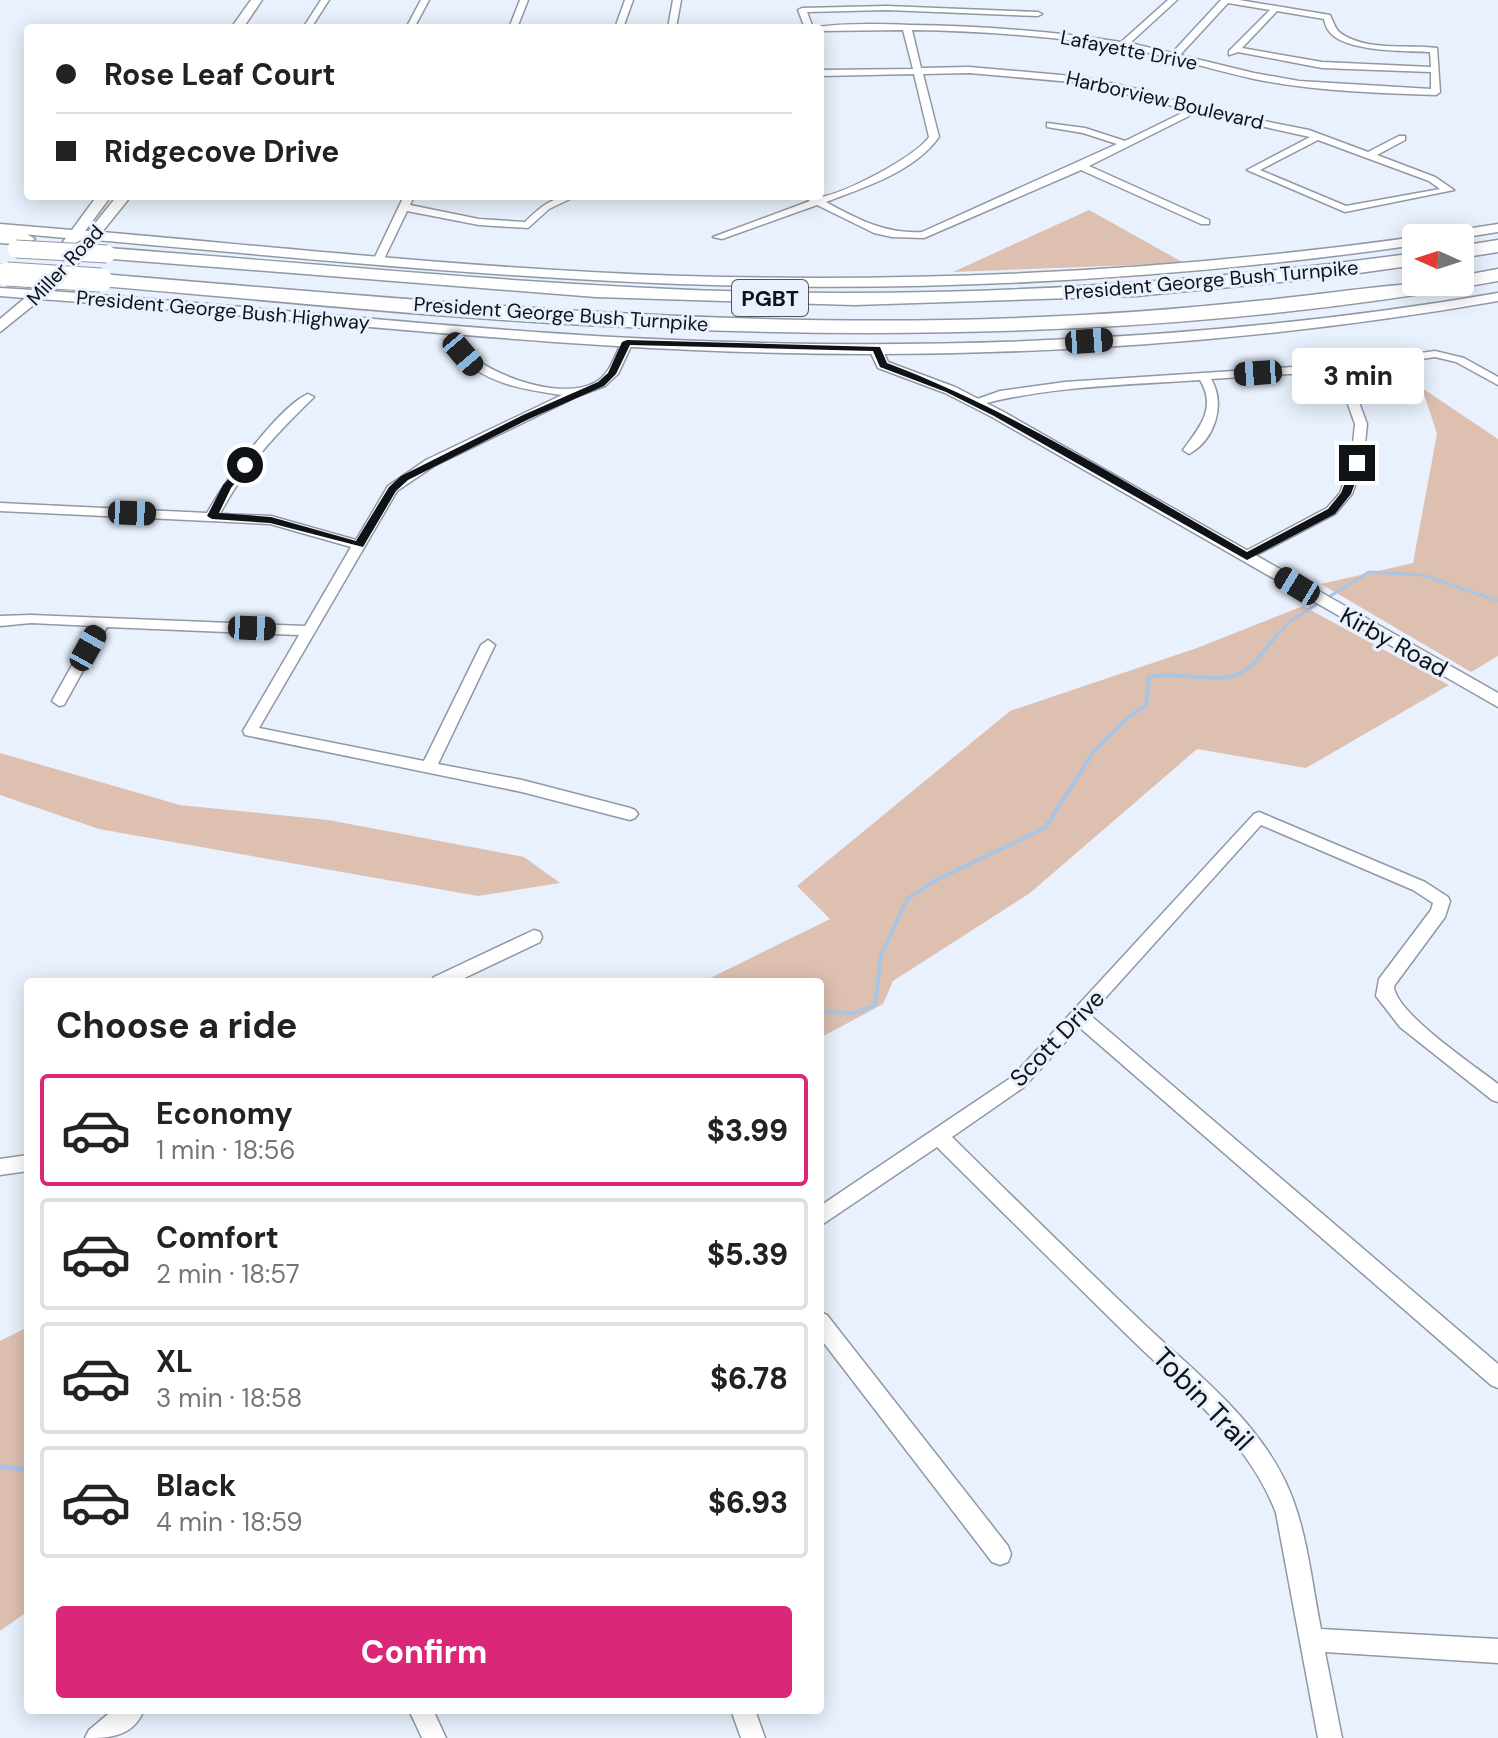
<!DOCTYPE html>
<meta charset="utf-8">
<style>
:root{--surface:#fff;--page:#f6f6f6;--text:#222;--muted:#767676;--line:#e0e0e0;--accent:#db2777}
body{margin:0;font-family:"DM Sans",sans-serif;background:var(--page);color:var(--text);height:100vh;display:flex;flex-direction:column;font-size:30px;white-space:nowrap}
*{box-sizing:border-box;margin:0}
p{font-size:26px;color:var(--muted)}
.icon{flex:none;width:44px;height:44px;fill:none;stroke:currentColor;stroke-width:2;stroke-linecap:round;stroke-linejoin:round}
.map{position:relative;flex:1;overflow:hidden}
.drawer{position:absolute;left:24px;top:978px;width:800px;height:736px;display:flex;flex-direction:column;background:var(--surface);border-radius:8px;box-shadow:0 4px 20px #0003}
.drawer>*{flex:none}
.banner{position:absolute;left:24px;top:24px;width:800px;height:176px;border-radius:8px;box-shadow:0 4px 20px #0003;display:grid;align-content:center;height:176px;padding:0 32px;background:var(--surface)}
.needle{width:52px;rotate:273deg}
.controls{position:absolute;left:1402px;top:224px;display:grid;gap:16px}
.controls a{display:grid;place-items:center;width:72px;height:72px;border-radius:8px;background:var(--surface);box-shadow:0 4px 20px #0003;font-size:40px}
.end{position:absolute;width:36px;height:36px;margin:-18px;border:10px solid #0f1216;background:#fff;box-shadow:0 0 0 4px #fff}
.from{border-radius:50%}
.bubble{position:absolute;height:56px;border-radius:8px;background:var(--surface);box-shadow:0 4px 20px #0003;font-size:26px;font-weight:800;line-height:56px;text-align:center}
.car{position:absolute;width:24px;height:48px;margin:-24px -12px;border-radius:10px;box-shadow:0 0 6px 2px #0007;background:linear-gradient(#222 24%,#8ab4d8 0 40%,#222 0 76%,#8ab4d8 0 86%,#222 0)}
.banner b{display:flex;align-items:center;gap:28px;height:76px;font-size:30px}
.banner b+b{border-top:2px solid var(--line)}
.banner i{width:20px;height:20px;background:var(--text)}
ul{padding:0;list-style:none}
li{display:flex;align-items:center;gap:24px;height:112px;margin:0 16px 12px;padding:0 16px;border:4px solid var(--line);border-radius:8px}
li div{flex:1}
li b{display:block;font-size:30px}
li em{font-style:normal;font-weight:800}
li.current{border-color:var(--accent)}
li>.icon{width:72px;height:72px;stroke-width:1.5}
h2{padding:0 32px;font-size:36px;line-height:96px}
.button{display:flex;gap:16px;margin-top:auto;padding:16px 32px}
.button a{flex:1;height:92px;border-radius:8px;background:var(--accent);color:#fff;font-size:32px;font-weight:800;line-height:92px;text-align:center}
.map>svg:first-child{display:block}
.green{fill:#ddc0b0}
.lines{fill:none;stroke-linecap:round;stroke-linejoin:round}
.stream-far2{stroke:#aac4e4;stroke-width:3}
.stream-far1{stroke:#aac4e4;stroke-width:4}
.stream{stroke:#aac4e4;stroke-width:5}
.minor-casing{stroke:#9098a3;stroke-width:3}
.tertiary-casing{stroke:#9098a3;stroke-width:3}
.secondary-casing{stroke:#9098a3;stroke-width:3}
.motorway-casing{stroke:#9098a3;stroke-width:3}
.minor{fill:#fff;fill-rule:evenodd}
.tertiary{fill:#fff;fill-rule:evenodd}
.secondary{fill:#fff;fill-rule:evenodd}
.motorway{fill:#fff;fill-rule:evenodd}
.motorway-bridge-far1-casing{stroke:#9098a3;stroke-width:19;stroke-linecap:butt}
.motorway-bridge-casing{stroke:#9098a3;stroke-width:25;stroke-linecap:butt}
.motorway-bridge-far1{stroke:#fff;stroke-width:17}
.motorway-bridge{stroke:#fff;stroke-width:23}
.route{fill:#0f1216}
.labels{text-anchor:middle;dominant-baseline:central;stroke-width:6;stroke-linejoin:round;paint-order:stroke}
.far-street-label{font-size:20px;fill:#0f1216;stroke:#e8f1fd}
.shield{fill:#e8f1fd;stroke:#50555b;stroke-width:2}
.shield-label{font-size:22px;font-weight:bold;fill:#0f1216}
.street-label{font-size:24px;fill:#0f1216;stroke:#e8f1fd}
.near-street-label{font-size:28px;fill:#0f1216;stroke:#e8f1fd}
</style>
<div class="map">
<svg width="1498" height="1738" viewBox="0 0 1498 1738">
<rect width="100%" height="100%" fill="#e8f1fd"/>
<g class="green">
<path d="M1089,210L1184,263L953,272Z"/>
<path d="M1422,388L1498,439V656L1471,672L1321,584L1413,563L1437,434Z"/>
<path d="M1303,606L1449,685L1306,768L1197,749L1030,893L893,981L883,1004L820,1038V982H702L830,919L797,886L1010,711L1197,648Z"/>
<path d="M0,753L180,805L328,820L524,857L560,883L478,896L99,829L0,795Z"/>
<path d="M28,1327V1611L0,1631V1341Z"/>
</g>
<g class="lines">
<path class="stream-far2" d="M1275,637L1290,621L1369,572L1423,575L1498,601"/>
<path class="stream-far1" d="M820,1012L855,1013L875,1005L881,955L907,899L938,879L1045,828L1094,751L1127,718L1146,705L1149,677C1177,670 1219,686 1243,672C1255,665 1267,646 1277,635"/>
<path class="stream" d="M0,1467L28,1469"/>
<defs>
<g id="minor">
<path d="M321,0H329L311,28H303Z"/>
<path d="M421,0H429L414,28H406Z"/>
<path d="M520,0H528L517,28H509Z"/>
<path d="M625,0H633L623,28H615Z"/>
<path d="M673,0H681L676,28H668Z"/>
<path d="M1168,0H1177L1130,43L1172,53L1221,0H1239L1330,15C1333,21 1335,28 1339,32C1365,52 1407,44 1437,48L1440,92L1436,95C1375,93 1314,91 1254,79C1208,69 1164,54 1118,47C1050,36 981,31 912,30L921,68L969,67L1083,77L1133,88L1204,109L1309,130L1368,152L1399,136H1405V140L1377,155L1435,177L1454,190L1345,212L1247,170L1310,137L1197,112L1089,166L1209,220V224H1201L1081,170L924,238L892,237L874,233L817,205L722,239L713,237L810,201L803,196C809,196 817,197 821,197C846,193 915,157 929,137L914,74L820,76V70L913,69L903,30L820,31L817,27C847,23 880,24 910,25C981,26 1052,31 1121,42ZM1228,3L1270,10L1229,51V55L1238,52L1322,68L1431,72V89L1299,81L1254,73L1180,55ZM1277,11L1324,19C1325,23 1326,28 1329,31C1343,52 1406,51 1430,52L1431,67L1322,62L1242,48ZM969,73L1083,83L1188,110L1125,141L1085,128L1047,123V127L1083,133L1117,144L922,232C885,234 857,219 826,202C865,187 914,172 939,137L923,74ZM1318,140L1429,181L1440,189L1346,206L1260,170Z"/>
<path d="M887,6L1038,12L1042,14L1038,16L887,10L807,12L813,28H805L798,10L802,8Z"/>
<path d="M404,196H414L410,205L479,219L525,222C541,206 553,196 576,196L549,209L528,228L479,225L407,211L384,259L375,261L374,259Z"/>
<path d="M623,340L633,342L618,374L605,386L578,396L434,466L397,491L259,728L424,761L481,645L488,640L495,645L438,764L522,780L630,808L635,810L638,814L635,818L630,820L522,792L245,735L243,731L299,635L107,627L64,705L59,706L52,701L94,626L31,623L0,626V616L31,615L305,626L351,547L270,524L0,511V503L207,513C224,483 278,407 308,394L314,397L312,399C276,434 243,469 220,514L271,516L356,540L388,486L426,460L562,395C524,389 488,385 459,356V352H467C494,377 562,401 596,382C611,373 615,354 623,340Z"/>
<path d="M1435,351L1464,358L1498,377V385L1456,362L1435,357L1347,370L1367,424L1363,463L1352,494L1335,514L1247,560L1240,556L1242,553L1327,508L1340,493L1351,463L1355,424L1336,371L1211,379C1226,404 1215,440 1189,454L1183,450C1200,427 1217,408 1200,380C1125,385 1048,386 975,406L969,402L1000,391L1065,382L1340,364Z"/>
<path d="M1259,812L1425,882L1448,897L1450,901L1445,917L1394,986C1394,1012 1475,1066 1498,1084V1102L1492,1100L1400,1027L1376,996L1379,979L1431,910L1433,903L1413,890L1261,825L1090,1015L1498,1364V1388L1491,1385L1079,1027L1024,1087L952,1137C1016,1200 1079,1262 1144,1324C1194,1371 1255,1418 1285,1481C1307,1526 1311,1580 1321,1629L1498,1639V1663L1325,1652L1342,1738H1318L1276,1513C1248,1438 1179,1387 1124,1332C1062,1271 999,1209 937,1147L820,1226V1206L1012,1077L1254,814Z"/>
<path d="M534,930L540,932L542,937L540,942L456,982H431L434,977Z"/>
<path d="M28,1155V1171L0,1175V1159Z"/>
<path d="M820,1312L827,1315L1008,1546L1011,1554L1008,1562L1000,1565L992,1562L820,1338Z"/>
<path d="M113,1710H144C133,1737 110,1738 85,1738L89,1730Z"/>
<path d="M409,1710H433L446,1738H422Z"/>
<path d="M731,1710H755L765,1738H741Z"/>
</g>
<path id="tertiary" d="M876,345L881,346L888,362L955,387L1002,411L1498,693V707L992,417L945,393L878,368L869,349Z"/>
<g id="secondary">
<path d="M251,0H262L243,28H231Z"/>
<path d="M97,196H111L85,231H89L117,196H131L102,232C296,249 490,270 683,276C929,283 1173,271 1416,237L1421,238H1416V245C1172,280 926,293 680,284C485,277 290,257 96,240L68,276L51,291C266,307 482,333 698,341C965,351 1235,338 1498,293V301C1234,347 961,362 693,350C475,340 258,315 41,299L0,332V319L25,298L0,296V288L34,290L58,270L82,239L69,247L62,243L66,238L0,232V224L72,230Z"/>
<path d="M1498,224V232L1460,238H1427L1434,234Z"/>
</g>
<g id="motorway">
<path d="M0,231L25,233L35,239L25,245L0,243Z"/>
<path d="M1498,240V252L1460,258V246Z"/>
<path d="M107,248C324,264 541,287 758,292C979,297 1198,283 1416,253V265L1323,278L1136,296L854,305L596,297L100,258L97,254Z"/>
<path d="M1498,269V281C1220,332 931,340 649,328C466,321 283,301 101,286L91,280L101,274C383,297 665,325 948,320C1051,318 1154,312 1256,301C1324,295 1392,282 1460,282V276Z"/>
</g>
</defs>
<use href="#minor" class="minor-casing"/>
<use href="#tertiary" class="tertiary-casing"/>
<use href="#secondary" class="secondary-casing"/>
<use href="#motorway" class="motorway-casing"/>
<use href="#minor" class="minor"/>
<use href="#tertiary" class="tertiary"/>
<use href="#secondary" class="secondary"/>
<use href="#motorway" class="motorway"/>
<defs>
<g id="motorway-bridge-far1">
<path d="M16,249L107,254"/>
<path d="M0,273L36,276"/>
</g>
<path id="motorway-bridge" d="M7,274L101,280"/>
</defs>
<use href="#motorway-bridge-far1" class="motorway-bridge-far1-casing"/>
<use href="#motorway-bridge" class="motorway-bridge-casing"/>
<use href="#motorway-bridge-far1" class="motorway-bridge-far1"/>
<use href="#motorway-bridge" class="motorway-bridge"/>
</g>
<path class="route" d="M627,340L880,347L887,363C1014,411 1129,485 1247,552L1328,509L1341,493L1354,460L1362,463L1351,494L1335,514L1247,560L994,416L946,392L880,367L873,351L630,345L616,374L604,386L529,419L408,480L396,491L363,547L270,523L212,519L207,516L223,485L245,462L250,465L231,488L219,513L271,517L356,541L389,487L401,476L523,415L598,382L608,373L622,342Z"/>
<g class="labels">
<g class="far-street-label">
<text transform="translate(1129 50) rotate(11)">Lafayette Drive</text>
<text transform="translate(1165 100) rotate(13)">Harborview Boulevard</text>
<text transform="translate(65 265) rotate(-47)">Miller Road</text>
<text transform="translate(1211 280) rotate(-5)">President George Bush Turnpike</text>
<text transform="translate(223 310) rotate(5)">President George Bush Highway</text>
<text transform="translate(561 314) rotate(4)">President George Bush Turnpike</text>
</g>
<rect class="shield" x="732" y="280" width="76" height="36" rx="6"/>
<g class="shield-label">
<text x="770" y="298">PGBT</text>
</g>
<g class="street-label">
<text transform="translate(1394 642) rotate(29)">Kirby Road</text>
<text transform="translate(1057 1038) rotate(-46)">Scott Drive</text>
</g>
<g class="near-street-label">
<text transform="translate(1203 1399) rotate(46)">Tobin Trail</text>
</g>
</g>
</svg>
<div class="controls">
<a><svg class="needle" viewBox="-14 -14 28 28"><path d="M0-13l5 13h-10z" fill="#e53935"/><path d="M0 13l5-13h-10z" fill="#767676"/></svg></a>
</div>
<i class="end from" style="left:245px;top:465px"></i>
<i class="end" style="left:1357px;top:463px"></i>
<div class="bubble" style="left:1292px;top:348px;width:132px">3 min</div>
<i class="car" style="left:1089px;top:341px;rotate:86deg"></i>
<i class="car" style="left:463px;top:354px;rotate:140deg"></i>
<i class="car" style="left:1258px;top:373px;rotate:266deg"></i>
<i class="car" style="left:132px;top:513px;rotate:92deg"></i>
<i class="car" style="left:1297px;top:586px;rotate:301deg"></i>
<i class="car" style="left:252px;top:628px;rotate:92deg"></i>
<i class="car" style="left:88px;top:648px;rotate:29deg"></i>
<div class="banner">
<b><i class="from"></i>Rose Leaf Court</b>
<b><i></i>Ridgecove Drive</b>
</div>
<section class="drawer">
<h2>Choose a ride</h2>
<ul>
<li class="current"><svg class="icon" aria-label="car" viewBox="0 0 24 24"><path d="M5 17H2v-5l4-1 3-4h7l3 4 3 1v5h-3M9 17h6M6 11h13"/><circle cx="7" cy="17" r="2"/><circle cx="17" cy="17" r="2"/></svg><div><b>Economy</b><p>1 min · 18:56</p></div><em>$3.99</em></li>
<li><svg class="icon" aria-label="car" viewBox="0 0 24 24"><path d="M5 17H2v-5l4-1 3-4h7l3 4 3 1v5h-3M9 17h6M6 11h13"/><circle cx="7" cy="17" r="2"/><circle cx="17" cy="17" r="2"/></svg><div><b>Comfort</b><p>2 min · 18:57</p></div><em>$5.39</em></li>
<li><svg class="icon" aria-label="car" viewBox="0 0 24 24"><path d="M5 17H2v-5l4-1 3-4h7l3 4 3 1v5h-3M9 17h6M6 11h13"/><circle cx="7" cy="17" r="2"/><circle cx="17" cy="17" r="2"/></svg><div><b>XL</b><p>3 min · 18:58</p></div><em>$6.78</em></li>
<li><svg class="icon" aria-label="car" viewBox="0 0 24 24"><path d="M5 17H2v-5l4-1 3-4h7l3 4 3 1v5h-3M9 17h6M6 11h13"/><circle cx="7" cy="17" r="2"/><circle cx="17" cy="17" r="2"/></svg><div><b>Black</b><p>4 min · 18:59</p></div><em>$6.93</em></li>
</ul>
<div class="button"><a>Confirm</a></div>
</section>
</div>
